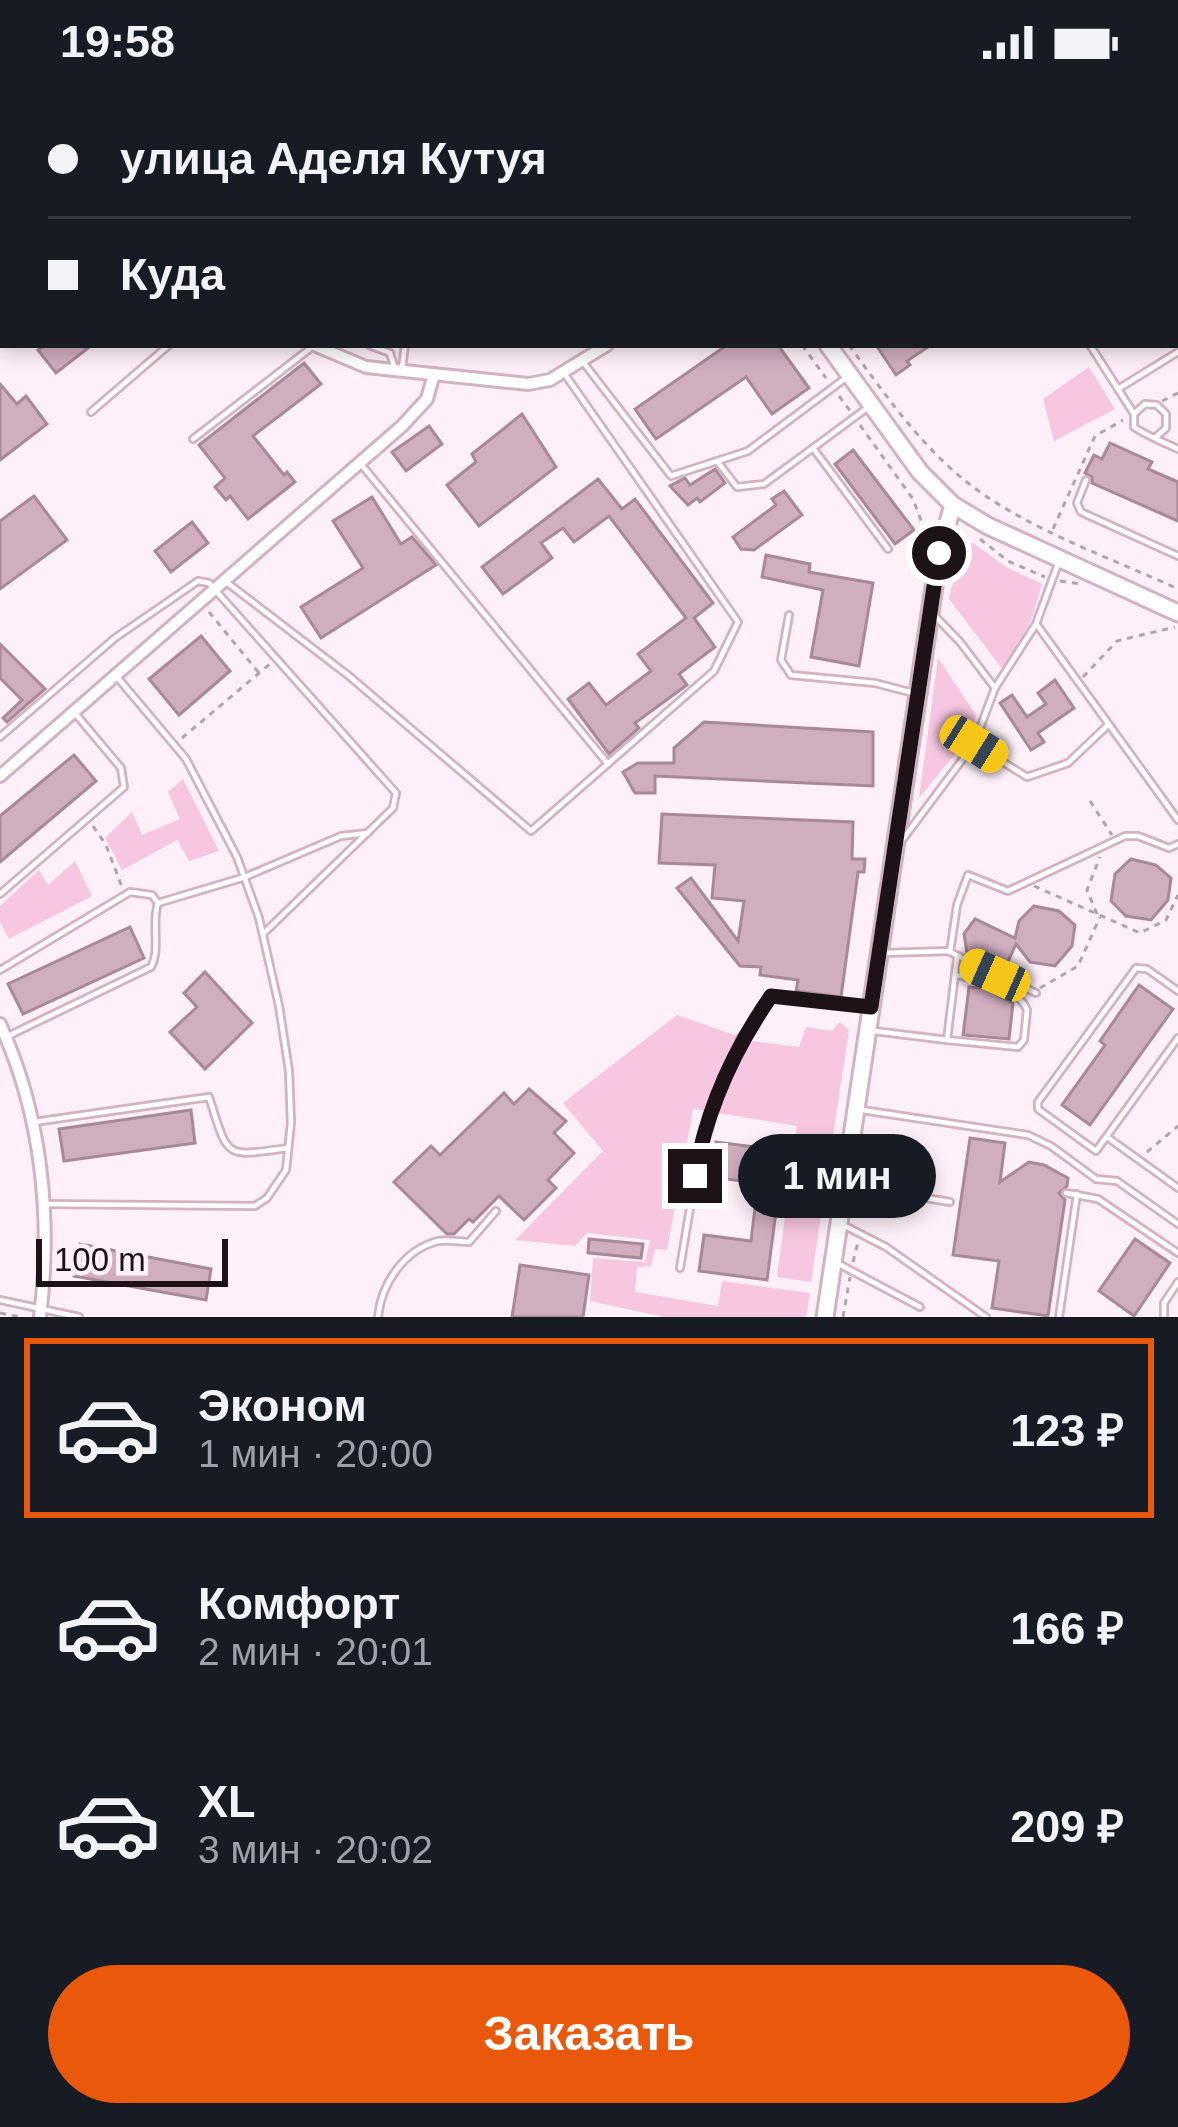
<!DOCTYPE html>
<html lang="ru">
<meta charset="utf-8">
<style>
:root{--surface:#171b24;--page:#20242c;--text:#f1f3f6;--muted:#9ea1a6;--line:#363941;--accent:#ea580c}
body{margin:0;font-family:Helvetica,sans-serif;background:var(--page);color:var(--text);height:100vh;display:flex;flex-direction:column;font-size:45px;white-space:nowrap}
*{box-sizing:border-box;margin:0}
p{font-size:39px;color:var(--muted)}
.icon{flex:none;width:66px;height:66px;fill:none;stroke:currentColor;stroke-width:2;stroke-linecap:round;stroke-linejoin:round}
.map{position:relative;height:1233px;overflow:hidden}
.sheet{display:flex;flex-direction:column;background:var(--surface);flex:1}
.sheet>*{flex:none}
.guide{position:absolute;left:0px;top:0px;width:1179px;height:264px;box-shadow:0 6px 18px #0003;display:grid;align-content:center;height:264px;padding:0 48px;background:var(--surface)}
.scale{position:absolute;left:36px;bottom:30px;width:192px;box-sizing:border-box;padding-left:12px;border:6px solid #1d1218;border-top:0;font-size:33px;line-height:42px;white-space:nowrap;color:#1d1218;-webkit-text-stroke:9px #fef0f8;paint-order:stroke}
.end{position:absolute;width:54px;height:54px;margin:-27px;border:15px solid #1d1218;background:#fff;box-shadow:0 0 0 6px #fff}
.from{border-radius:50%}
.bubble{position:absolute;height:84px;border-radius:42px;background:var(--surface);box-shadow:0 6px 18px #0003;font-size:39px;font-weight:800;line-height:84px;text-align:center}
.car{position:absolute;width:36px;height:72px;margin:-36px -18px;border-radius:15px;box-shadow:0 0 9px 3px #0007;background:linear-gradient(#f5c518 24%,#345 0 40%,#f5c518 0 76%,#345 0 86%,#f5c518 0)}
.guide b{display:flex;align-items:center;gap:42px;height:114px;font-size:45px}
.guide b+b{border-top:3px solid var(--line)}
.guide i{width:30px;height:30px;background:var(--text)}
ul{padding:21px 0 0;list-style:none}
li{display:flex;align-items:center;gap:36px;height:180px;margin:0 24px 18px;padding:0 24px;border:6px solid transparent;border-radius:0px}
li div{flex:1}
li b{display:block;font-size:45px}
li em{font-style:normal;font-weight:800}
li.current{border-color:var(--accent)}
li>.icon{width:108px;height:108px;stroke-width:1.5}
.primary-button{display:flex;gap:24px;margin-top:auto;padding:24px 48px}
.primary-button a{flex:1;height:138px;border-radius:72px;background:var(--accent);color:#fff;font-size:48px;font-weight:800;line-height:138px;text-align:center}
.status{display:flex;justify-content:space-between;align-items:center;height:84px;padding:0 60px;background:var(--surface);direction:ltr}
.status svg{height:33px;fill:currentColor}
.map>svg:first-child{display:block}
.green{fill:#f7c7e1}
.building{fill:#cfaec0;stroke:#a88899;stroke-width:3}
.lines{fill:none;stroke-linecap:round;stroke-linejoin:round}
.lane-casing{stroke:#d3b2c4;stroke-width:10}
.street-casing{stroke:#d3b2c4;stroke-width:16}
.secondary-casing{stroke:#d3b2c4;stroke-width:21}
.path{stroke:#b1a4ac;stroke-width:3;stroke-dasharray:6 6;stroke-linecap:butt}
.lane{stroke:#fff;stroke-width:4.5}
.street{stroke:#fff;stroke-width:10}
.secondary{stroke:#fff;stroke-width:15}
.route{stroke:#1d1218;stroke-width:15}
</style>
<div class="status"><b>19:58</b><svg viewBox="0 0 49 12"><path d="M0 12V9h3v3zM5 12V6h3v6zM10 12V3h3v9zM15 12V0h3v12zM26 1h20v11H26zM47 4h2v5h-2z"/></svg></div>
<div class="map">
<svg width="1178" height="1233" viewBox="0 0 1178 1233">
<rect width="100%" height="100%" fill="#fef0f8"/>
<g class="green">
<path d="M1089,283L1115,325L1054,357L1043,315Z"/>
<path d="M973,459L1006,483L1042,500L1031,537L1003,586L949,515L962,460Z"/>
<path d="M938,574L976,631L972,649L919,714Z"/>
<path d="M183,695L219,767L189,777L177,756L122,786L105,754L132,728L142,751L180,735L168,708Z"/>
<path d="M75,777L92,812L9,855L0,838V822L39,786L48,801Z"/>
<path d="M677,931L752,957L799,963L806,943L832,947L839,938L849,946L811,1198L777,1193L797,1042L693,1025L667,1166L655,1165L651,1182L637,1183L635,1208L718,1222L722,1197L810,1209L806,1233H664L590,1217L593,1174L645,1178L650,1156L587,1149L575,1162L515,1156L603,1067L563,1019Z"/>
</g>
<g class="building">
<path d="M45,261H92L56,289L38,266Z"/>
<path d="M727,261H778L809,304L772,330L746,293L656,355L635,325Z"/>
<path d="M876,261H931L907,277L910,281L896,291Z"/>
<path d="M304,279L321,300L253,352L284,391L287,388L295,398L248,435L230,412L226,416L215,403L225,394L199,361Z"/>
<path d="M0,300L17,320L26,312L47,340L0,376Z"/>
<path d="M522,330L556,383L479,442L447,401L476,378L472,370Z"/>
<path d="M429,342L442,360L406,387L392,368Z"/>
<path d="M1110,359L1152,378L1148,385L1178,398V437L1092,399V393L1085,389L1094,371L1102,375Z"/>
<path d="M853,366L914,446L895,460L835,380Z"/>
<path d="M715,385L725,399L700,418L697,414L688,421L670,402L685,394L690,401Z"/>
<path d="M598,395L622,425L635,415L713,519L694,534L715,563L679,590L687,601L635,639L639,644L609,670L568,615L589,599L606,621L651,587L638,570L686,534L609,432L574,458L563,444L541,459L552,474L503,510L482,483Z"/>
<path d="M784,407L802,431L754,466L741,465L733,453L776,421L772,415Z"/>
<path d="M34,412L67,456L0,505V437Z"/>
<path d="M372,413L401,460L412,453L436,481L321,554L301,523L363,484L333,437Z"/>
<path d="M192,438L208,459L171,488L155,467Z"/>
<path d="M766,471L810,480L809,488L873,499L859,582L811,573L823,506L762,493Z"/>
<path d="M201,552L230,587L179,631L149,595Z"/>
<path d="M0,560L45,605L7,638L3,634L22,616L0,594Z"/>
<path d="M1055,596L1074,624L1038,649L1044,658L1031,666L1000,619L1012,611L1027,633L1046,620L1038,609Z"/>
<path d="M704,638L873,648V702L655,692V709H635L623,688L638,679H674V664Z"/>
<path d="M74,671L96,697L0,778V732Z"/>
<path d="M662,730L853,738L852,775H865L864,788H858L841,913L796,907L798,896L760,891L761,883L740,882L677,804L691,794L738,857L744,817L712,814L715,781L659,779Z"/>
<path d="M1131,775L1156,781L1171,794L1168,816L1151,836L1126,832L1111,817L1115,790Z"/>
<path d="M1034,822L1059,827L1075,841L1072,862L1055,882L1030,878L1016,860L1004,886L967,869L964,850L975,835L1015,854L1019,837Z"/>
<path d="M130,843L144,874L23,930L8,900Z"/>
<path d="M205,888L252,939L205,985L170,948L197,923L184,909Z"/>
<path d="M1139,901L1173,925L1090,1041L1062,1021L1105,961L1100,957Z"/>
<path d="M969,903L983,904L1013,919L1009,955L963,951Z"/>
<path d="M529,1005L566,1037L554,1049L574,1069L548,1096L556,1104L524,1136L499,1112L473,1138L469,1135L454,1150H447L394,1098L431,1062L440,1071L504,1009L514,1020Z"/>
<path d="M191,1026L195,1059L64,1077L59,1045Z"/>
<path d="M970,1054L1005,1059L1000,1098L1029,1078L1044,1081L1068,1094L1067,1102L1059,1109L1065,1116L1048,1232L992,1224L999,1177L953,1171Z"/>
<path d="M716,1058L784,1067L767,1196L699,1187L704,1151L751,1157L758,1099L711,1093Z"/>
<path d="M589,1155L643,1160L641,1174L588,1169Z"/>
<path d="M1135,1155L1170,1179L1134,1232L1099,1207Z"/>
<path d="M80,1160L211,1185L206,1216L74,1192Z"/>
<path d="M520,1181L589,1191L583,1233H512Z"/>
</g>
<g class="lines">
<defs>
<g id="lane">
<path d="M73,0L75,3"/>
<path d="M171,0L172,3"/>
<path d="M274,0L276,3"/>
<path d="M520,0L522,3"/>
<path d="M1050,0L1052,3"/>
<path d="M315,3L318,0"/>
<path d="M657,3L663,0"/>
<path d="M1030,3L1034,0"/>
<path d="M1176,8L1178,7"/>
<path d="M369,261L390,269L394,282"/>
<path d="M1090,261L1118,305L1178,268"/>
<path d="M583,278L671,392L748,367L847,293"/>
<path d="M402,285L405,261"/>
<path d="M1118,305L1134,330"/>
<path d="M867,324L813,364L888,465"/>
<path d="M91,328L169,261"/>
<path d="M1155,354L1166,344V330L1157,321L1145,320L1134,330V343C1147,352 1163,358 1178,365"/>
<path d="M193,355L312,263"/>
<path d="M717,377L737,403L764,400L813,364"/>
<path d="M360,379L608,680"/>
<path d="M1086,396L1077,419L1081,428L1178,472"/>
<path d="M225,497L349,592L531,747L714,587L738,538L564,289"/>
<path d="M933,530L960,558L995,604"/>
<path d="M789,531L781,576L791,591L875,599L913,609"/>
<path d="M1037,541L1178,736"/>
<path d="M0,653L115,554L198,497L209,499L396,709L393,724L263,850"/>
<path d="M974,660L1027,693L1068,679L1108,641"/>
<path d="M903,755L974,660L995,604L1036,540L1058,480"/>
<path d="M0,810L124,703L121,684L74,628"/>
<path d="M883,869L949,867"/>
<path d="M0,886L130,808L152,811L158,819L245,793L341,752L368,749"/>
<path d="M1178,907L1147,885L1136,884L1038,1018V1025L1096,1067L1178,954"/>
<path d="M1036,909L950,868L957,821L968,791L1008,807L1125,752H1138L1169,764L1178,760"/>
<path d="M874,947L947,956L957,874"/>
<path d="M6,953L151,883C161,865 151,840 158,819"/>
<path d="M947,956L1018,963L1024,956L1027,926C1019,904 977,894 955,891"/>
<path d="M862,1026L1028,1051L1051,1062L1096,1095L1117,1097L1178,1140"/>
<path d="M34,1038L209,1013C229,1075 223,1073 288,1064"/>
<path d="M1107,1053L1178,1104"/>
<path d="M849,1101L950,1118"/>
<path d="M1066,1109L1098,1115L1178,1169"/>
<path d="M43,1120L255,1122L267,1114L286,1086L291,1039L289,987L279,922L259,834L237,773L186,675L117,593"/>
<path d="M845,1142L886,1163L986,1233"/>
<path d="M835,1178L920,1223"/>
<path d="M680,1184L703,1046L740,955L771,912L865,923"/>
<path d="M0,1216L79,1233"/>
<path d="M378,1233C381,1201 403,1166 438,1157C447,1155 460,1158 469,1158L496,1127"/>
<path d="M1059,1233L1077,1110"/>
<path d="M1164,1233V1219L1178,1198"/>
</g>
<g id="street">
<path d="M1085,3L1089,0"/>
<path d="M314,261L366,283L528,300L550,296L607,261"/>
<path d="M0,692L402,342L427,315L434,290"/>
<path d="M0,940C42,1031 52,1134 40,1233"/>
</g>
<g id="secondary">
<path d="M637,0L640,3"/>
<path d="M828,261L920,388L953,421L988,442L1178,529"/>
<path d="M825,1233L939,469L953,421"/>
</g>
</defs>
<use href="#lane" class="lane-casing"/>
<use href="#street" class="street-casing"/>
<use href="#secondary" class="secondary-casing"/>
<g class="path">
<path d="M614,0L616,3"/>
<path d="M407,3L411,0"/>
<path d="M802,261L826,294"/>
<path d="M849,261C884,309 917,357 963,395C1021,443 1109,473 1178,505"/>
<path d="M839,312L851,328"/>
<path d="M1162,317L1178,309"/>
<path d="M860,341L913,415L928,455"/>
<path d="M1053,445L1095,352L1123,336"/>
<path d="M980,455L1008,477L1045,493"/>
<path d="M1060,497L1081,500"/>
<path d="M209,528L259,589"/>
<path d="M1083,593L1117,557L1175,543"/>
<path d="M182,654L271,579"/>
<path d="M1090,717L1112,751"/>
<path d="M93,742L106,761L122,803"/>
<path d="M1034,802L1140,849L1166,836L1178,811"/>
<path d="M1097,830L1087,806L1100,773"/>
<path d="M1040,904L1078,882L1100,833"/>
<path d="M1147,1068L1178,1042"/>
<path d="M853,1178L858,1158"/>
<path d="M0,1229L20,1233"/>
<path d="M843,1233L850,1193"/>
</g>
<use href="#lane" class="lane"/>
<use href="#street" class="street"/>
<use href="#secondary" class="secondary"/>
</g>
<g class="lines">
<path class="route" d="M695,1092C706,1026 733,967 771,912L871,923L939,469"/>
</g>
</svg>
<div class="scale">100 m</div>
<i class="end from" style="left:939px;top:469px"></i>
<i class="end" style="left:695px;top:1092px"></i>
<div class="bubble" style="left:738px;top:1050px;width:198px">1 мин</div>
<i class="car" style="left:974px;top:660px;rotate:122deg"></i>
<i class="car" style="left:995px;top:891px;rotate:294deg"></i>
<div class="guide">
<b><i class="from"></i>улица Аделя Кутуя</b>
<b><i></i>Куда</b>
</div>
</div>
<section class="sheet">
<ul>
<li class="current"><svg class="icon" aria-label="car" viewBox="0 0 24 24"><path d="M5 17H2v-5l4-1 3-4h7l3 4 3 1v5h-3M9 17h6M6 11h13"/><circle cx="7" cy="17" r="2"/><circle cx="17" cy="17" r="2"/></svg><div><b>Эконом</b><p>1 мин · 20:00</p></div><em>123 ₽</em></li>
<li><svg class="icon" aria-label="car" viewBox="0 0 24 24"><path d="M5 17H2v-5l4-1 3-4h7l3 4 3 1v5h-3M9 17h6M6 11h13"/><circle cx="7" cy="17" r="2"/><circle cx="17" cy="17" r="2"/></svg><div><b>Комфорт</b><p>2 мин · 20:01</p></div><em>166 ₽</em></li>
<li><svg class="icon" aria-label="car" viewBox="0 0 24 24"><path d="M5 17H2v-5l4-1 3-4h7l3 4 3 1v5h-3M9 17h6M6 11h13"/><circle cx="7" cy="17" r="2"/><circle cx="17" cy="17" r="2"/></svg><div><b>XL</b><p>3 мин · 20:02</p></div><em>209 ₽</em></li>
</ul>
<div class="primary-button"><a>Заказать</a></div>
</section>
